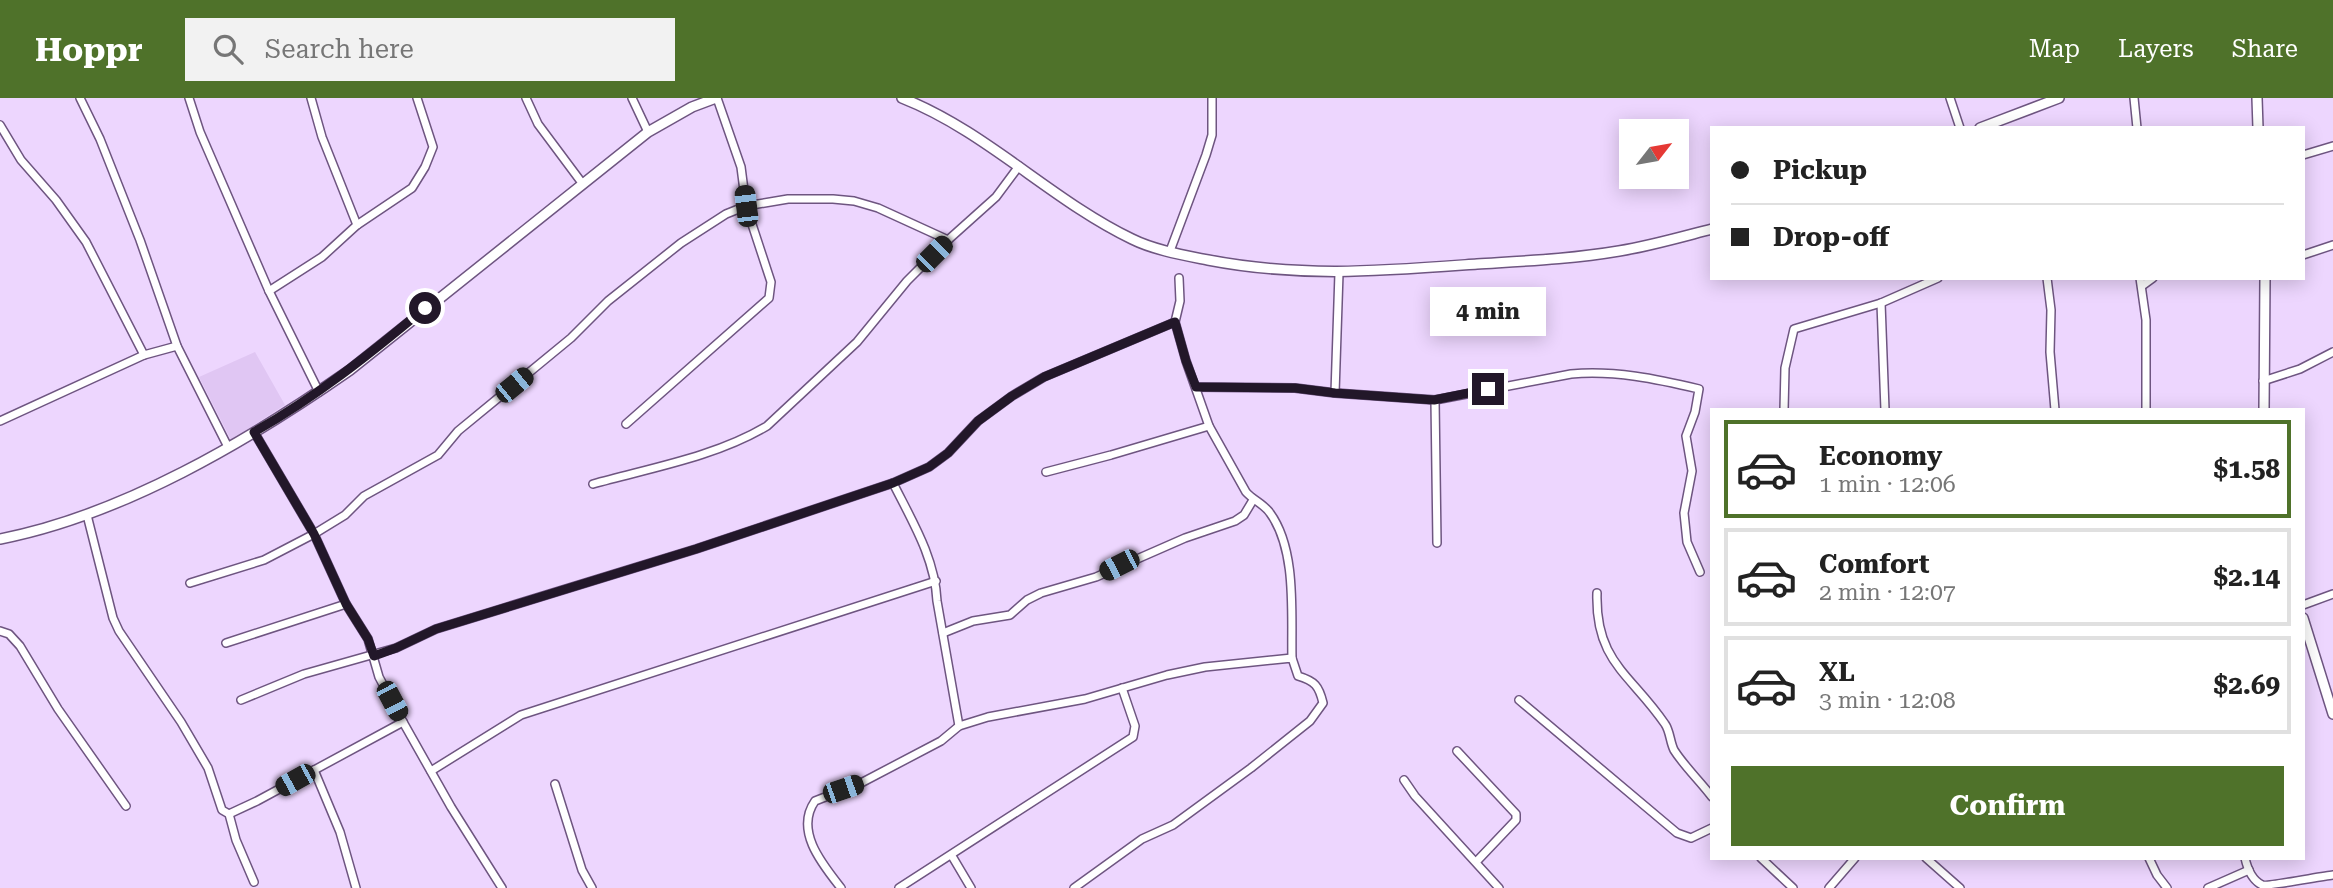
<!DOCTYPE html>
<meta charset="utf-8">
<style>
:root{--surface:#fff;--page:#f2f2f2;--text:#222;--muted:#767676;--line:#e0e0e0;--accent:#4f722a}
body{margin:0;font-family:"Roboto Serif",serif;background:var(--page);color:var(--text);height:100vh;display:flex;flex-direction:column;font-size:26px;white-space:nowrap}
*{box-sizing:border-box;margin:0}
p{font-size:23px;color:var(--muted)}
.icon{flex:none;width:38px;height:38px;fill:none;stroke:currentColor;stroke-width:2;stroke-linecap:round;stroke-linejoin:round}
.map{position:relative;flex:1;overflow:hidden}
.panel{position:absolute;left:1710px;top:310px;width:595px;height:452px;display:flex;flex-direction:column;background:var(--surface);border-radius:0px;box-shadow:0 4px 18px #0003}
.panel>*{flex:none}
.banner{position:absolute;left:1710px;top:28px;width:595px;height:154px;border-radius:0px;box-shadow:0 4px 18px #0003;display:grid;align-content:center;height:154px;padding:0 21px;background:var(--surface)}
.needle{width:46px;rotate:59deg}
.tools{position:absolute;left:1619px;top:21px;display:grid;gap:14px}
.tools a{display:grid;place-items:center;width:70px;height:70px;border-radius:0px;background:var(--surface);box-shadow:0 4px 18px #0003;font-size:35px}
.end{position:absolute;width:32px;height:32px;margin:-16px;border:9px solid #221729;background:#fff;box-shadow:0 0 0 4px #fff}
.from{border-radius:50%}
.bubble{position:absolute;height:49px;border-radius:0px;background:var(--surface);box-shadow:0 4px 18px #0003;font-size:23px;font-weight:700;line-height:49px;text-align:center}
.car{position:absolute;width:21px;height:42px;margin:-21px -10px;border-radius:9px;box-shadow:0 0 5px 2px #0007;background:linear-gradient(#222 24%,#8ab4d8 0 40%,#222 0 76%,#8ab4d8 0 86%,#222 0)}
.banner b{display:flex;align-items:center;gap:24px;height:66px;font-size:26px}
.banner b+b{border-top:2px solid var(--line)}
.banner i{width:18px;height:18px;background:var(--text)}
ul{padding:12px 0 0;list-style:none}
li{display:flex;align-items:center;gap:21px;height:98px;margin:0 14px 10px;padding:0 7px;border:4px solid var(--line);border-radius:0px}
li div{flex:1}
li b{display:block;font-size:26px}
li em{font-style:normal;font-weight:700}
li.current{border-color:var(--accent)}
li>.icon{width:63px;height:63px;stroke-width:1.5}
.action{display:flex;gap:14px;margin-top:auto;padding:14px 21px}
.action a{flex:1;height:80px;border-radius:0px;background:var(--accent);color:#fff;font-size:28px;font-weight:700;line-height:80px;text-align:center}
header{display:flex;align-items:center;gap:42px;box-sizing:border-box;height:98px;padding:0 35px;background:var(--accent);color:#fff}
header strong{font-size:33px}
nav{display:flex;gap:38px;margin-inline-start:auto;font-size:24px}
.search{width:490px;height:63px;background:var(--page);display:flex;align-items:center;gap:18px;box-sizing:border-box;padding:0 24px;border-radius:0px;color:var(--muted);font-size:26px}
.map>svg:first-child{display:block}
.built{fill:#e0c6f3}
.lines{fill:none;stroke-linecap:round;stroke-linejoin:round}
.minor-casing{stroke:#6e5580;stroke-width:10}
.tertiary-casing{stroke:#6e5580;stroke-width:12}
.minor{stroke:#fff;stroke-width:7}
.tertiary{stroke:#fff;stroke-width:9}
.route{stroke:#221729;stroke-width:9}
</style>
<header>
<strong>Hoppr</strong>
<div class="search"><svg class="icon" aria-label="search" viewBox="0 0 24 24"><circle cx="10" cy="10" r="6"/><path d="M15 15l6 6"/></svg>Search here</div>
<nav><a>Map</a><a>Layers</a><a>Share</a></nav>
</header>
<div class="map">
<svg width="2333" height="790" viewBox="0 0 2333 790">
<rect width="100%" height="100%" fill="#edd6fe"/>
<path class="built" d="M255,254L285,307L231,342L199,279Z"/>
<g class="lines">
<defs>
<g id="minor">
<path d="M80,0L100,41L140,142L177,248L228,349"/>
<path d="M189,0L200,34L269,193L319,294"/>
<path d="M311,0L322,39L357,127"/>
<path d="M526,0L538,26L582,85"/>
<path d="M632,0L648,34"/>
<path d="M1950,0L1960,30"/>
<path d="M2134,0L2137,30"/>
<path d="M0,27L21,62L56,102L86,144L144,257"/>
<path d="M2303,57L2333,48"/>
<path d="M1170,153L1206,57L1212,37V0"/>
<path d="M2303,157L2333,147"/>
<path d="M1179,180L1180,203L1175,224L1186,263L1209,328L1246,394C1253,402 1264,406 1270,415C1297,452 1291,516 1292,560"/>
<path d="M2047,180L2051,212L2050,254L2055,312"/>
<path d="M2140,180L2146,222V312"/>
<path d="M2142,188L2153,180"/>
<path d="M269,193L322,159L357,127L412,90L425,69L433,49L417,0"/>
<path d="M1881,205L1885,312"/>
<path d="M2263,283L2300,271L2333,254"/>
<path d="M1196,289L1295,290L1335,295L1435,302L1571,276C1614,272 1657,281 1699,291L1695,314L1686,338L1692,373L1684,415L1687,444L1700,474"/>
<path d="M1335,295L1339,175"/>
<path d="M1435,302L1437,445"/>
<path d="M1784,312L1785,270L1794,231L1881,205L1938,180"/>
<path d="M0,323L144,257L177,248"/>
<path d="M626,326L769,200L771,184L746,108L741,69L717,0"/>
<path d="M1046,374L1111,357L1209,328"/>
<path d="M893,385C912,423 935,460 937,503L959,628"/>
<path d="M593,386C650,370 715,359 767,328L857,244L907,183L948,142L996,99L1019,68"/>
<path d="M87,417L113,520L119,533L181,624L208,670L222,712L229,716L236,742L254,784"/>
<path d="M190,485L264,462L314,436L254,334"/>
<path d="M1597,495C1595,564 1631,576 1665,626C1670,633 1670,644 1674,652C1684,668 1700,683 1712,699"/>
<path d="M2303,507L2333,496"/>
<path d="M0,533L9,536L20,548L58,611L126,708"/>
<path d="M943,535L973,523L1010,517L1027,502L1041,495L1096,479L1185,440L1235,423L1244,417L1253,402"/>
<path d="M226,545L346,506"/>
<path d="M241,602L304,576L396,550L436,531L696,451L893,385L929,369L948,355L978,323L1012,298L1044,279L1175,224"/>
<path d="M1519,602L1677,735L1691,740L1712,730"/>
<path d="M1457,653L1516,716V722L1477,763"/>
<path d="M314,672L340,734L356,790"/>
<path d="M431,673L521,617L936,483"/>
<path d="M1404,682L1415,698L1499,790"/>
<path d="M555,686L582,772L592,790"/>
<path d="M229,716L257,703L403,624"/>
<path d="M952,758L971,790"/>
<path d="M1761,760L1793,790"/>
<path d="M1926,760L1960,790"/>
<path d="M2149,760L2157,777L2167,790"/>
<path d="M2245,760C2247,769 2252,782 2262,787C2267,789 2322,778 2333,777"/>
<path d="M502,790L451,709L403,624L379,579L368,541L346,506L314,436L345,417L364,398L438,357L458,333L571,240L608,203L681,145L726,116L746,108L788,101H833L854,103L878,110L948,142"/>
<path d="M841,790C823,767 794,733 815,703L861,685L941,643L959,628L988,619L1085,601L1167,577L1205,569L1292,560L1298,578C1315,583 1319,588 1323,605L1310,623L1251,670L1173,727L1142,741L1074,790"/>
<path d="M899,790L1133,639L1135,628L1122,590"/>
<path d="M1829,790L1855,760"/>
<path d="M2208,790L2249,772"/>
</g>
<g id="tertiary">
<path d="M902,0C986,33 1051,102 1132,141C1154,152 1183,157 1208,162C1302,180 1382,173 1477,166C1524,163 1572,161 1619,153C1650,148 1681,139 1712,131"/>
<path d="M2257,0L2258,30"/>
<path d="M1980,30L2059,0"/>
<path d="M2264,312L2265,180"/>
<path d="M0,441C123,417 248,343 350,272L648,34L692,9L716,0"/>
<path d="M2303,520L2333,616"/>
</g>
</defs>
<use href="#minor" class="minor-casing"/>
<use href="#tertiary" class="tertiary-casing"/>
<use href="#minor" class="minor"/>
<use href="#tertiary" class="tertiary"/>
</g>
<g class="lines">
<path class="route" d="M425,210C370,256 316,299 254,334L314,436L346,506L368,541L374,558L396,550L436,531L696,451L893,385L929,369L948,355L978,323L1012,298L1044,279L1175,224L1186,263L1196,289L1295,290L1335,295L1434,302L1488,291"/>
</g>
</svg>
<div class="tools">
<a><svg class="needle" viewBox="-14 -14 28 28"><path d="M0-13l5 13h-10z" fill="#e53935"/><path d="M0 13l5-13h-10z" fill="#767676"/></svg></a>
</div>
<i class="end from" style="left:425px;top:210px"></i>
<i class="end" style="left:1488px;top:291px"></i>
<div class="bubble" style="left:1430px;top:189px;width:116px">4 min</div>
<i class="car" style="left:746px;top:108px;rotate:353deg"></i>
<i class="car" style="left:934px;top:156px;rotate:45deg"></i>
<i class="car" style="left:514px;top:287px;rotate:51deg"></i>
<i class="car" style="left:1119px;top:467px;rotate:243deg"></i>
<i class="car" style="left:392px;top:603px;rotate:152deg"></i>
<i class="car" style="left:295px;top:682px;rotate:241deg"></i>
<i class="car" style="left:843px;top:691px;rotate:71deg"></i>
<div class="banner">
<b><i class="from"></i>Pickup</b>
<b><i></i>Drop-off</b>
</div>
<section class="panel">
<ul>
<li class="current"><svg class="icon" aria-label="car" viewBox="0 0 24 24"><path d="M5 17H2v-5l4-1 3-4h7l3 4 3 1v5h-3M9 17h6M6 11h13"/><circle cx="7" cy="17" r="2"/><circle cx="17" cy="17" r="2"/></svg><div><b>Economy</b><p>1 min · 12:06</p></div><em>$1.58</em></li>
<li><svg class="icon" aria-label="car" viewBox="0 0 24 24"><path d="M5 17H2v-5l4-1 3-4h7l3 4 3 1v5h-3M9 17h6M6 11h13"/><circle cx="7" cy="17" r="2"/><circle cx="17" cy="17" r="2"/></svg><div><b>Comfort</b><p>2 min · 12:07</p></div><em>$2.14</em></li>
<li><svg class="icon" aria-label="car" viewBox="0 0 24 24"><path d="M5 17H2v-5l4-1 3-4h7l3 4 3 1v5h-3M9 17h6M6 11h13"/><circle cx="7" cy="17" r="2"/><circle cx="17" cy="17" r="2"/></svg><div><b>XL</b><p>3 min · 12:08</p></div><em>$2.69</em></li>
</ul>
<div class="action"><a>Confirm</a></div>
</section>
</div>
